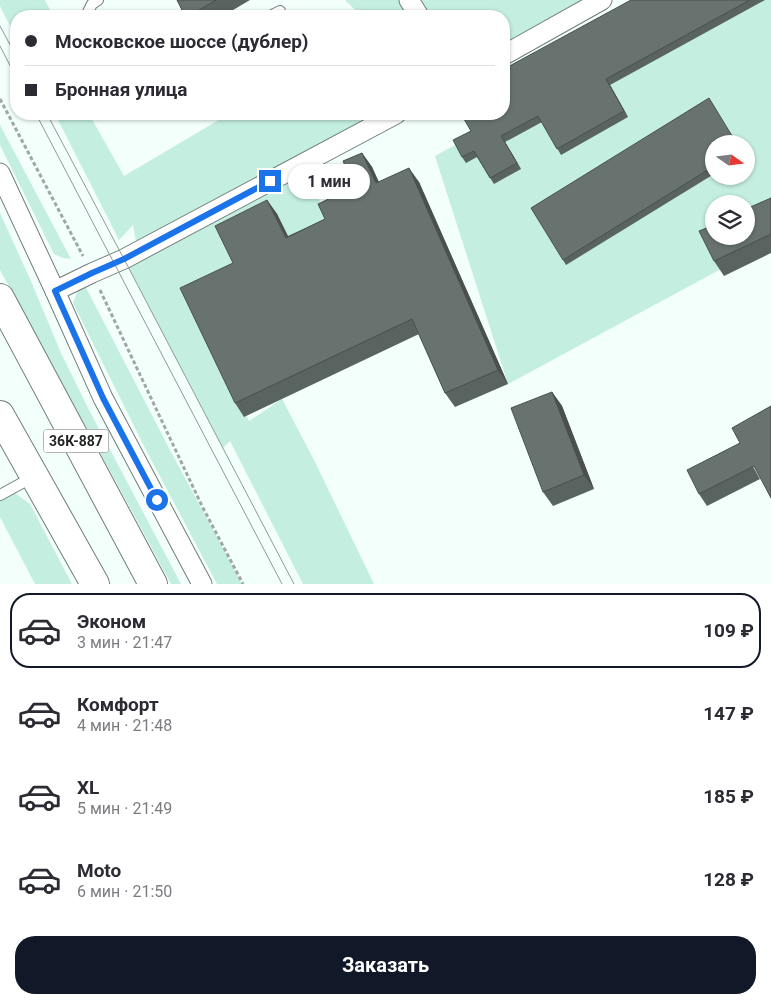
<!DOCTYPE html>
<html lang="ru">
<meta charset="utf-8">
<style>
:root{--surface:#fff;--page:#f2f2f3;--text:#2b2b33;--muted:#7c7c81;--line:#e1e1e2;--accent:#111827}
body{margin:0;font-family:Roboto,sans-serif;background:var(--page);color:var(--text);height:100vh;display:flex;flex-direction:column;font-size:19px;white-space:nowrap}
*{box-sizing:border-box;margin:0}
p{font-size:16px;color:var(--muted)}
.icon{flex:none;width:28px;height:28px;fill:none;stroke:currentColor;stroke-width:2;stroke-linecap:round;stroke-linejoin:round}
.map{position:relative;height:584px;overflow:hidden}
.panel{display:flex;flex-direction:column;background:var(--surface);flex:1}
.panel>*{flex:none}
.guide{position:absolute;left:10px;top:10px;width:500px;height:110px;border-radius:20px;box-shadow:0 1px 4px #0004;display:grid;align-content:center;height:110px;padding:0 15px;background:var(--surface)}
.needle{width:32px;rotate:104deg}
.tools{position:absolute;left:705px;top:135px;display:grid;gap:10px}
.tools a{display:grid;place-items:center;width:50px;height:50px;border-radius:50%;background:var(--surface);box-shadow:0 1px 4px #0004;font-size:25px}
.end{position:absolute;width:22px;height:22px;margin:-11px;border:6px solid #1a73e8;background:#fff;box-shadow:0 0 0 2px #fff}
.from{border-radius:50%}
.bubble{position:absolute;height:35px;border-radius:18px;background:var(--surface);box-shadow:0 1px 4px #0004;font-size:16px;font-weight:700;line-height:35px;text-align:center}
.guide b{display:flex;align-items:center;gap:18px;height:48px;font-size:19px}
.guide b+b{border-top:1px solid var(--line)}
.guide i{width:12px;height:12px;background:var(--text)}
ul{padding:9px 0 0;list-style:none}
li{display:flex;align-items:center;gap:15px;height:75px;margin:0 10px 8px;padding:0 5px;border:2px solid transparent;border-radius:20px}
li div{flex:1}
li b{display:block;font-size:19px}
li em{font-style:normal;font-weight:700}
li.active{border-color:var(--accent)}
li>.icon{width:45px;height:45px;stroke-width:1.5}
.action{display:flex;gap:10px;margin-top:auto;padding:10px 15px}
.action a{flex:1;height:58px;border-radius:20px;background:var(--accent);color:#fff;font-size:20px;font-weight:700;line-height:58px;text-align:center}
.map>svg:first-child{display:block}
.green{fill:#c4eee0;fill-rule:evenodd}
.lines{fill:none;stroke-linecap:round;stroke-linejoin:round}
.service-casing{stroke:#717d79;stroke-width:12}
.minor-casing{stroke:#717d79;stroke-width:21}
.primary-casing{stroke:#717d79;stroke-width:30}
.path{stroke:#9fa8a5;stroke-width:3;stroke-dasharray:4 2.5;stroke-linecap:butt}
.service{stroke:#fff;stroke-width:10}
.minor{stroke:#fff;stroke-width:19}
.primary{stroke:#fff;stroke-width:28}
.tram{stroke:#909995;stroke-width:1}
.wall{fill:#59635f}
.shaded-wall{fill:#49504e}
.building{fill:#68736f;stroke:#49504e}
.route{stroke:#1a73e8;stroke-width:6}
.labels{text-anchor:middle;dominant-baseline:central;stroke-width:4.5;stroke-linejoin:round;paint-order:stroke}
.shield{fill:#fff;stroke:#626464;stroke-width:1}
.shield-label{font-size:14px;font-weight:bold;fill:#1e2221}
</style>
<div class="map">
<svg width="771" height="584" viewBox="0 0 771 584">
<rect width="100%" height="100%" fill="#f2fffa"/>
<g class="green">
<path d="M0,0H45L53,16H16V38L0,6Z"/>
<path d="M345,0H602L504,55V16H361Z"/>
<path d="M719,0H771V242L508,384L435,156ZM714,144H746V176H714ZM714,204H746V236H714Z"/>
<path d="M55,114H89L124,176L229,114H396L303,164L334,233L190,302L249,421L282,399L315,462L374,584H303L230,441L223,448L124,259L138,252L133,225L119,240Z"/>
<path d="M0,125L71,259L63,258L54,254L0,145Z"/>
<path d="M0,213L30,279L61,353L88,408L181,584H171L121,491L0,270Z"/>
<path d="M82,280L170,450L242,584H217L146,450L73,303Z"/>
<path d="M15,493L30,504L72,584H35L0,517V497Z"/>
</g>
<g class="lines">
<defs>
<g id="service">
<path d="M86,16L92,4L98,0"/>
<path d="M270,16L280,11"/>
<path d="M0,495L33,477"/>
</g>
<g id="minor">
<path d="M409,0L419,16"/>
<path d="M504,55L602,0"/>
<path d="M0,173L55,291L103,398L202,584"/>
<path d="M55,291L92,273L124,259L396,114"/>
</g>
<g id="primary">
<path d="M0,298L153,584"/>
<path d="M0,415L95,584"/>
</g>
</defs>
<use href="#service" class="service-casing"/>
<use href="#minor" class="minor-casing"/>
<use href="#primary" class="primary-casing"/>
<g class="path">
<path d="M0,99L83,256"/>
<path d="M100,290L202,506L243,584"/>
</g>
<use href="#service" class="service"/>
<use href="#minor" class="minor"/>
<use href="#primary" class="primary"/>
<g class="tram">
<path d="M0,26L16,56"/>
<path d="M0,46L16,77"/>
<path d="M36,114L282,584"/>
<path d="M47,114L124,259L294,584"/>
</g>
</g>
<g class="wall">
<path d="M177,0H250L223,16H185Z"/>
<path d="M631,0H765L610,85L628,117L561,155L542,122L505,142L521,169L494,184L477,157L466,163L462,157L471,131Z"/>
<path d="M714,144V174L566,265L563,260Z"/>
<path d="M362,153L372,167L379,182H419L508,384L455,407L445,393L419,334L244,417L235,403L233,263L267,200L277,214L288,236L325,219L354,187Z"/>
<path d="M771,198V253L724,276L714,261Z"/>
<path d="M552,392L562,406L594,489L553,506L543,492Z"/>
<path d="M740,443L760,479L707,506L699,494Z"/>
</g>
<g class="shaded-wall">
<path d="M606,79L610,85L628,117L624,111Z"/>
<path d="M501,136L505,142L521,169L517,163Z"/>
<path d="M362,153L372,167L385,197L376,183Z"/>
<path d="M409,168L419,182L508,384L498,370Z"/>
<path d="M267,200L277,214L295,251L286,238Z"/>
<path d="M552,392L562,406L594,489L584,475Z"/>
</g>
<g class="building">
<path d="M177,0H216L189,16H185Z"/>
<path d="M631,0H750L606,79L624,111L557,149L538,116L501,136L517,163L490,178L474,151L462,157L453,140L471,131L461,114H504V69Z"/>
<path d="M709,98L737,144H714V166L563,260L531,208Z"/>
<path d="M362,153L376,183L409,168L498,370L445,393L412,319L235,403L180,288L233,263L215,226L267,200L286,238L325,219L318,204L354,187L343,161Z"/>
<path d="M771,198V234L714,261L699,231L714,225V236H746V209Z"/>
<path d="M552,392L584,475L543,492L511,408Z"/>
<path d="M771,406V498L754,466L699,494L687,470L740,443L732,428Z"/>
</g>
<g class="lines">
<path class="route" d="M157,500L103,398L55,291L92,273L124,259L270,181"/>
</g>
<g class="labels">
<rect class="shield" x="43.5" y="429.5" width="65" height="23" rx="4"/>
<g class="shield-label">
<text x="76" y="441">36К-887</text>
</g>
</g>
</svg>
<div class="tools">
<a><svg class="needle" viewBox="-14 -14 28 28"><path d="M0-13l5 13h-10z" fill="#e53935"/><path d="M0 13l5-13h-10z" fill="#7c7c81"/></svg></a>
<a><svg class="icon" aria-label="layers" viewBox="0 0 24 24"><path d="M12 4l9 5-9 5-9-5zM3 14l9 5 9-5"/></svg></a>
</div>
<i class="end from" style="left:157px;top:500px"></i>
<i class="end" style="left:270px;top:181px"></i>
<div class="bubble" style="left:288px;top:164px;width:82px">1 мин</div>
<div class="guide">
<b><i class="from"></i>Московское шоссе (дублер)</b>
<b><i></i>Бронная улица</b>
</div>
</div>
<section class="panel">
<ul>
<li class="active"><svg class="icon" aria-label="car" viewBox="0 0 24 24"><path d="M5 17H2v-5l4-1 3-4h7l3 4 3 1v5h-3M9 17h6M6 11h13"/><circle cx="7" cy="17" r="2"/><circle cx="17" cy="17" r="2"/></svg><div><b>Эконом</b><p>3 мин · 21:47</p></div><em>109 ₽</em></li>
<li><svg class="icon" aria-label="car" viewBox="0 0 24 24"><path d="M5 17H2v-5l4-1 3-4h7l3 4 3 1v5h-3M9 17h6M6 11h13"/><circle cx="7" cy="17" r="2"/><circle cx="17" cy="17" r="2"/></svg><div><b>Комфорт</b><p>4 мин · 21:48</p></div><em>147 ₽</em></li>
<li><svg class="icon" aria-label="car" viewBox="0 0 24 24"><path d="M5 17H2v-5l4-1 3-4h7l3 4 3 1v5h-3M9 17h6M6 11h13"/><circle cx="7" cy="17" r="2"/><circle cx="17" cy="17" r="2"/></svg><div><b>XL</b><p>5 мин · 21:49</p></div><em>185 ₽</em></li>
<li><svg class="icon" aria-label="car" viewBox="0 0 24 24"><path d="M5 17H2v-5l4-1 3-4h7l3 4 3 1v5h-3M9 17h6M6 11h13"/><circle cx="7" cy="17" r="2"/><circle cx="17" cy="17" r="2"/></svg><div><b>Moto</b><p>6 мин · 21:50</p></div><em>128 ₽</em></li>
</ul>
<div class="action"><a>Заказать</a></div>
</section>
